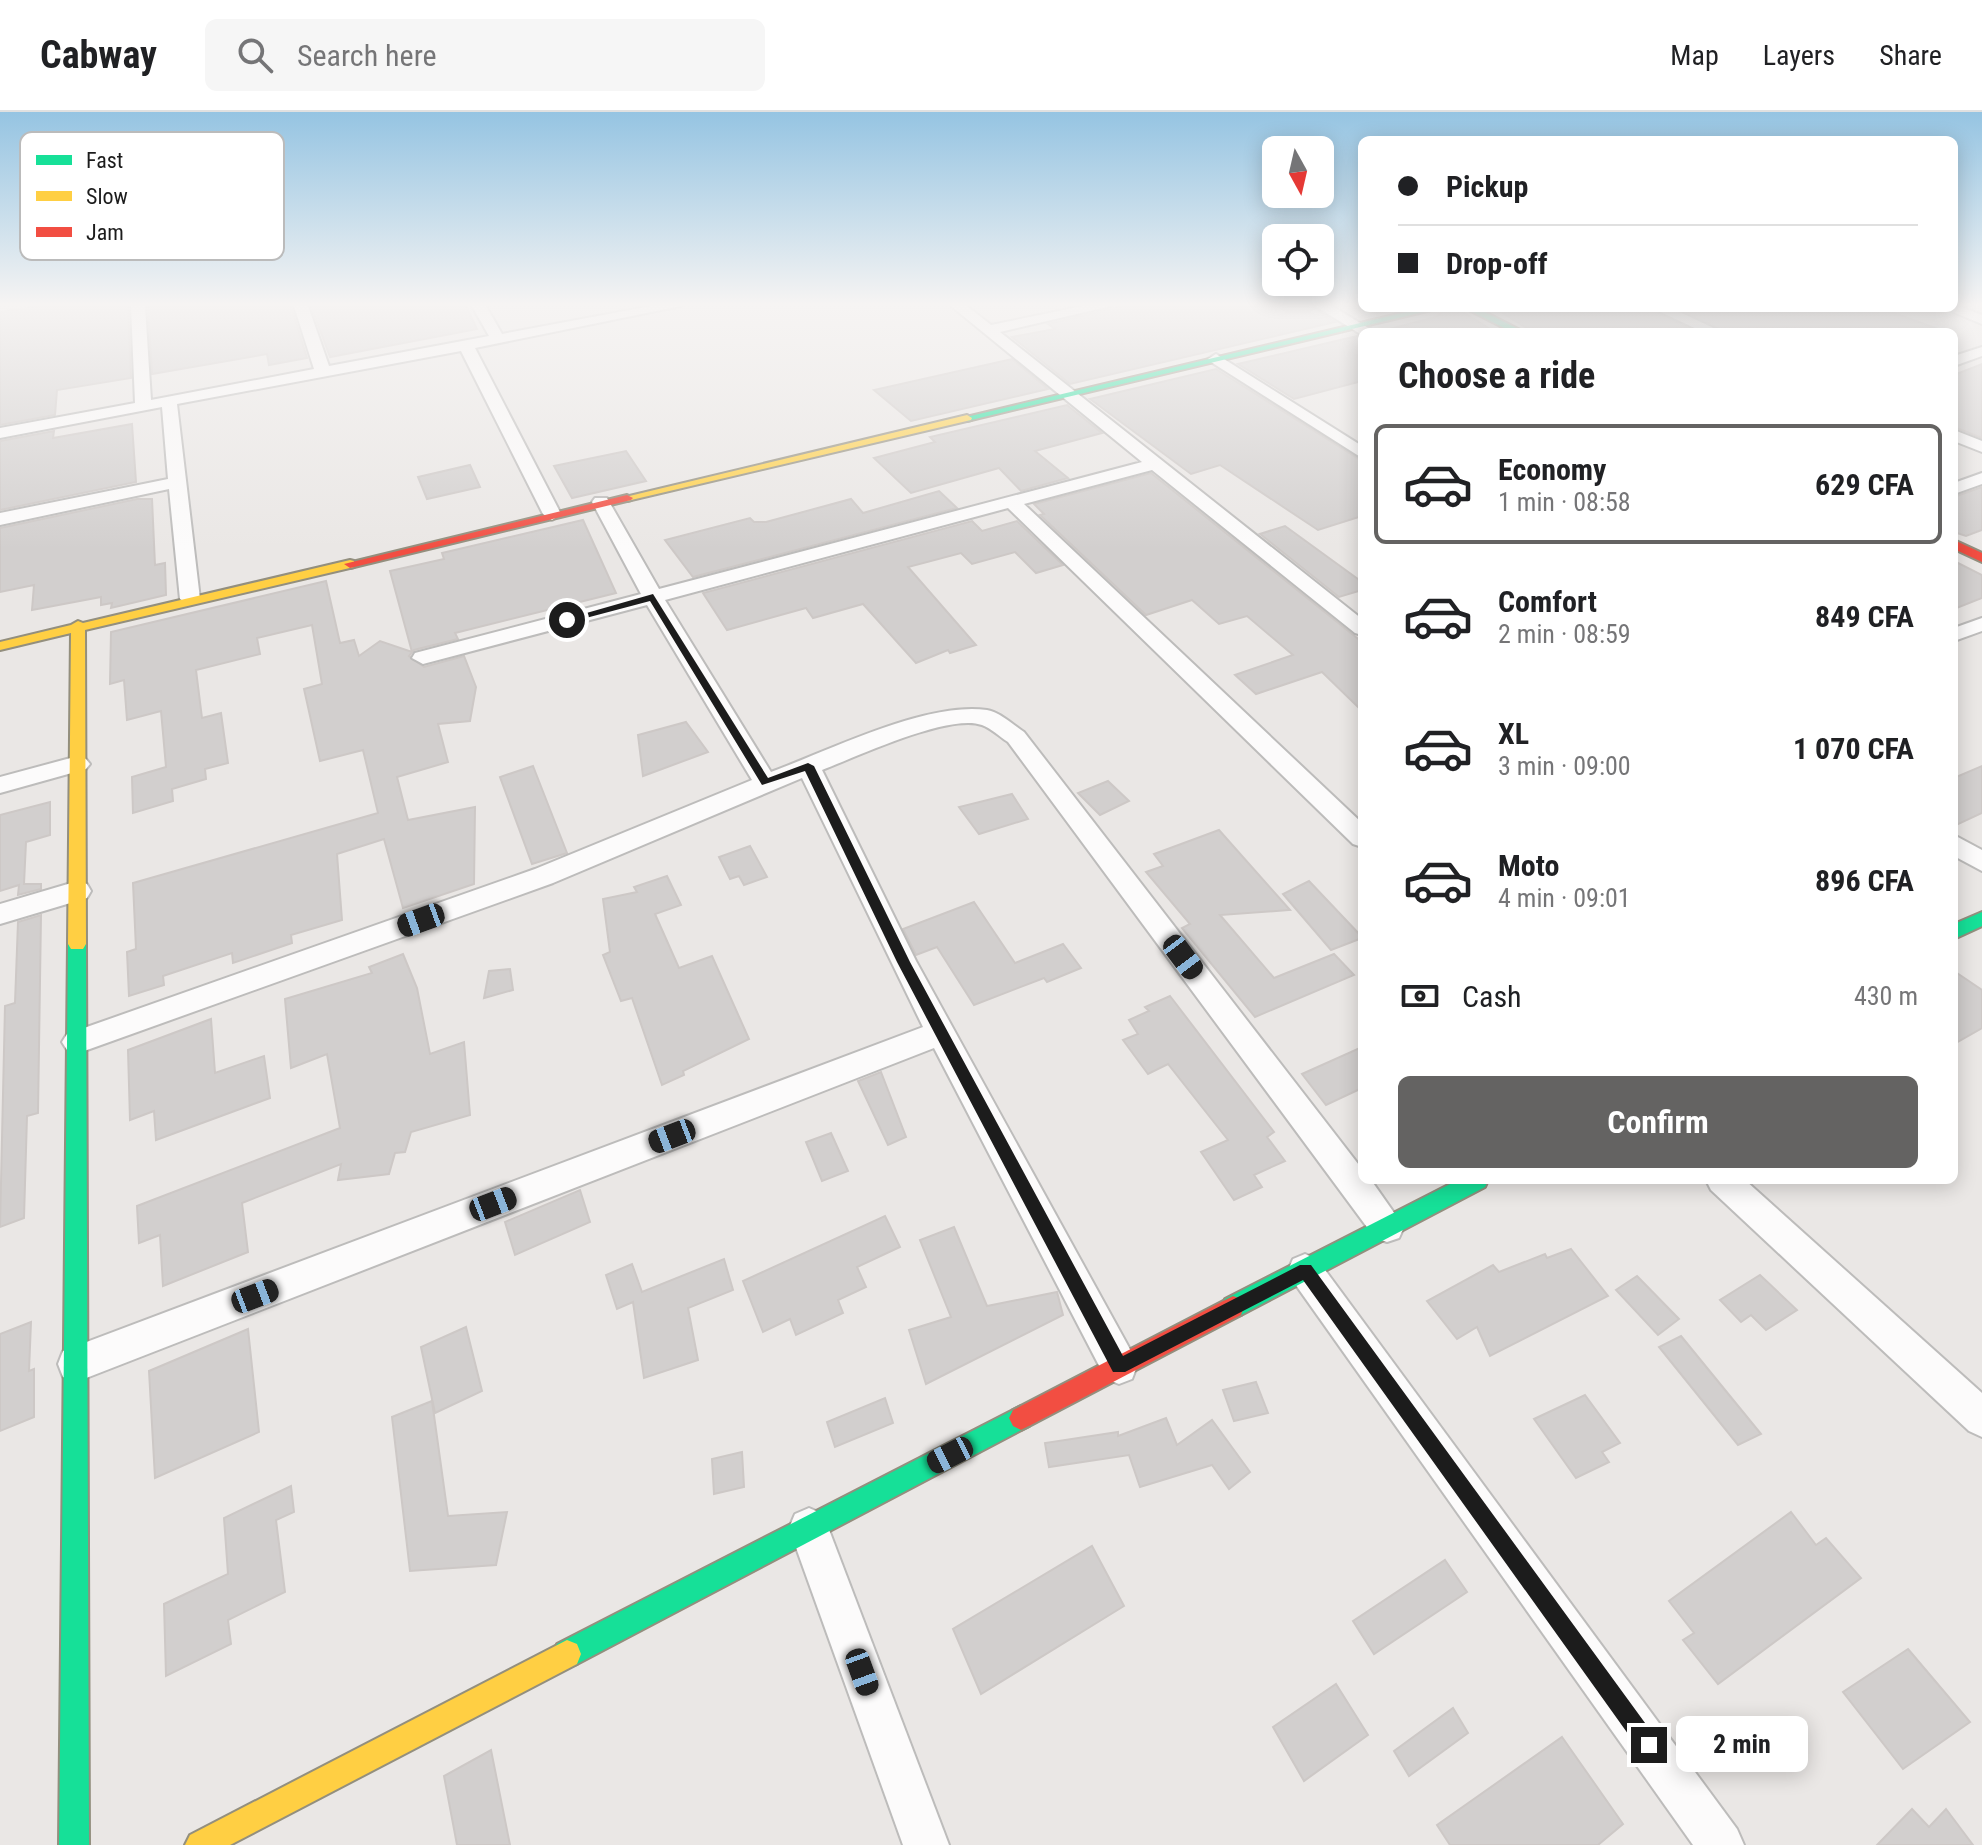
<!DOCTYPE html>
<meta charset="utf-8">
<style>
:root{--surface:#fff;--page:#f6f6f6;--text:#202124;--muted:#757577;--line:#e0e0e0;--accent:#646362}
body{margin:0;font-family:"Roboto Condensed",sans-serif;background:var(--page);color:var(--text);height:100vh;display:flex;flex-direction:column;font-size:30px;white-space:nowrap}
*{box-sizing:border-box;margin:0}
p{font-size:26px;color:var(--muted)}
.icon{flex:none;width:44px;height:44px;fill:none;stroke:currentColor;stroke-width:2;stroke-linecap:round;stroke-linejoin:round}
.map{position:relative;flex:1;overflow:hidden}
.details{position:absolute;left:1358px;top:216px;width:600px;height:856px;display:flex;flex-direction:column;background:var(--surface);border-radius:12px;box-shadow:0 4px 20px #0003}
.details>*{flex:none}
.guide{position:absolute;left:1358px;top:24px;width:600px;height:176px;border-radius:12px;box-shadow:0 4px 20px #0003;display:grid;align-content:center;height:176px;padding:0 40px;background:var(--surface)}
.needle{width:52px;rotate:172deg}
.fabs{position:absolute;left:1262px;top:24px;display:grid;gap:16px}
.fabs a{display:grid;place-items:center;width:72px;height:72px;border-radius:12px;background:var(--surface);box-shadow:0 4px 20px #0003;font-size:40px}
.end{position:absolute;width:36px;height:36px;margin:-18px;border:10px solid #1c1c1c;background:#fff;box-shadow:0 0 0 4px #fff}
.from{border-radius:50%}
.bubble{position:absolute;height:56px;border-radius:12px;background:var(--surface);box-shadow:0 4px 20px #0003;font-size:26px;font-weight:700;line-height:56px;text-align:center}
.car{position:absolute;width:24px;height:48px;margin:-24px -12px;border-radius:10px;box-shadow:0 0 6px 2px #0007;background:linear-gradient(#222 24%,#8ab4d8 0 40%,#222 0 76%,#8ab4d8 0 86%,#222 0)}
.guide b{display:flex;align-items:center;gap:28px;height:76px;font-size:30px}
.guide b+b{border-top:2px solid var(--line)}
.guide i{width:20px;height:20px;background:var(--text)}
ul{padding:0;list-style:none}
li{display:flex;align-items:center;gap:24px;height:120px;margin:0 16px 12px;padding:0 24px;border:4px solid transparent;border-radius:12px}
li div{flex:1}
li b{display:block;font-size:30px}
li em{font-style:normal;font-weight:700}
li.on{border-color:var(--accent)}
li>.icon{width:72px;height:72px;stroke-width:1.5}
h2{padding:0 40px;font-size:36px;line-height:96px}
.pay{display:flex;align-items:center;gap:20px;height:88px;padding:0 40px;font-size:30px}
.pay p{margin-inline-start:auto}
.button{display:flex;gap:16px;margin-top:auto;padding:16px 40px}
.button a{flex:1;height:92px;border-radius:12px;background:var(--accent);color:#fff;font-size:32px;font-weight:700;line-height:92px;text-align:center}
header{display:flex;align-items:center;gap:48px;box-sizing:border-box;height:112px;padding:0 40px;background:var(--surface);border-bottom:2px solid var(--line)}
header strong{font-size:38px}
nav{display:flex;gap:44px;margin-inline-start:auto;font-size:28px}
.search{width:560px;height:72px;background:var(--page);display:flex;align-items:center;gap:20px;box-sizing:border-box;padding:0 28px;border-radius:12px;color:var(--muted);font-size:30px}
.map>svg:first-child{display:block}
.building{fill:#d2cfce;stroke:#cdc8c6;stroke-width:2}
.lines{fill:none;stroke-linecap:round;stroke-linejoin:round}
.street-casing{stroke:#bdbcbb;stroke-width:4}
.fast-casing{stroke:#938f7e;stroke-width:4}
.slow-casing{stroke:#938f7e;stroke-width:4}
.jam-casing{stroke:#938f7e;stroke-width:4}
.street{fill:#fcfbfb;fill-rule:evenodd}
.fast{fill:#16e098;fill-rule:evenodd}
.slow{fill:#ffcf43;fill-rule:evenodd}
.jam{fill:#f24e42;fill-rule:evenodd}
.route{fill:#1c1c1c}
.key{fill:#fff;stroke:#bbb;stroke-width:2}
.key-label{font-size:22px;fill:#1c1c1c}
</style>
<header>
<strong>Cabway</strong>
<div class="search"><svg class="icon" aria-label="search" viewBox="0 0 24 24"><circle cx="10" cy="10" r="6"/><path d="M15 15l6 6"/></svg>Search here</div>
<nav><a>Map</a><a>Layers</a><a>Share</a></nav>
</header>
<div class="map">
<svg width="1982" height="1733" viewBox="0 0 1982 1733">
<rect width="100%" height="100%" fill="#eae7e5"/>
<g class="building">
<path d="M39,194H128L131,266L57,278L55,303L0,313V200Z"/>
<path d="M148,194H291L307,246L269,253L267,242L152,262Z"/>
<path d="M311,194H466L477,217L330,245Z"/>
<path d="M1123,194H1312L1335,210L1070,272L1012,225L1055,217L1048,212Z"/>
<path d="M1448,196H1456L1495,220H1378L1436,205Z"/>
<path d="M1494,196L1540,199L1556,196L1564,200L1577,196H1649L1696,220H1533Z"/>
<path d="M1678,196H1880L1938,217L1725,220Z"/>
<path d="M1357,224L1362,226V269L1294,287L1238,252Z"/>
<path d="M1012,247L1048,277L911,309L874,278Z"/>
<path d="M1982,252V326L1954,315V263Z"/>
<path d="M1216,257L1362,349V404L1318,418L1220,353L1191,362L1090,287Z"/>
<path d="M1067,293L1102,321L1035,339L1068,366L1021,379L999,356L911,381L874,346L935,330L930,325Z"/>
<path d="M132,312L136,370L0,398V329L54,319L53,326Z"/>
<path d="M626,339L646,369L572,386L554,354Z"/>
<path d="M470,353L480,375L427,387L418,365Z"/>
<path d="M1151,361L1362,530V599L1322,560L1256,582L1235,563L1293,543L1247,504L1219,512L1192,488L1146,503L1040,403L1044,402L1034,392Z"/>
<path d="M1982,375V418L1966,424L1954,420V385Z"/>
<path d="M939,379L957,396L693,465L665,428L750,406L754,410H766L851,387L863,401Z"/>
<path d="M137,387H152L155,453L165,451L166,483L111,496L112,491L101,493V485L32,498L34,473L0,480V416Z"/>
<path d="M583,408L616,481L455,521L458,527L414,538L409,544L424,555L464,544L476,575L470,609L438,612L448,650L397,665L408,708L475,695L474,772L403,796L384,727L337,742L342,808L291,823L292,831L233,851L232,841L163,864L164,873L129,884L127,840L136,837L133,771L378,701L363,638L320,649L304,577L322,572L312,513L257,526L260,542L196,558L202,606L221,601L228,651L205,657L206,667L172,677L173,689L133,701L132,665L166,655L161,599L127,608L124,568L110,572L111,520L326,469L340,531L354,528L359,544L380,529L412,540L390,459L444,447L442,441Z"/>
<path d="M972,409L982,419L1017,409L1063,453L1036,461L1015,440L972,452L961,441L908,455L976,533L950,541L948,538L916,551L863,492L813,506L806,496L727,518L703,481Z"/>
<path d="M1285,414L1362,470V478L1339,485L1260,422Z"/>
<path d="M1954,449L1982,463V486L1954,497Z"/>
<path d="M686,610L708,640L643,664L638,623Z"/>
<path d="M533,654L567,741L532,752L500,665Z"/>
<path d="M1982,654V701L1954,714V666Z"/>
<path d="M1108,669L1129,689L1100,703L1078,681Z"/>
<path d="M1012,682L1028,707L979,722L959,695Z"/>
<path d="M50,690V723L26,730L24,772H41V777L18,783L19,773L0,779V703Z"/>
<path d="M1219,718L1290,798L1220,803L1274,866L1334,842L1354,863L1255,905L1182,816L1190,812L1146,760L1163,754L1154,742Z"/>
<path d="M750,734L767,765L744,773L739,764L730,767L719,745Z"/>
<path d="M667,764L681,793L655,802L679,856L712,844L749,927L683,959L684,963L662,973L632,886L621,889L603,843L610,840L603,787L637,780L634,775Z"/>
<path d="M1309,769L1362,825V826L1331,838L1283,782Z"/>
<path d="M974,790L1015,851L1063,832L1081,856L1047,870L1044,866L974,893L937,835L916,843L903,817Z"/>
<path d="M41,803L38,1001L27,1004L24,1106L0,1115L5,894L15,891L18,810Z"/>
<path d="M403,842L417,876L430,942L464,930L470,1003L411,1020L405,1040L395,1041L389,1062L338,1068L341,1052L242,1091L248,1140L163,1174L160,1123L139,1131L137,1094L340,1016L327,942L291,956L285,887L372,861L369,855Z"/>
<path d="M510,857L513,878L484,886L489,859Z"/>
<path d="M1954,859L1982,878V916L1954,932Z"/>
<path d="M1170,884L1274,1020L1267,1025L1285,1049L1254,1063L1262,1075L1234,1088L1201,1040L1228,1028L1168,952L1148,962L1123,928L1138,922L1129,908L1149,899L1145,895Z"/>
<path d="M211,907L215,961L264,944L270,986L156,1028L154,999L130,1008L128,938Z"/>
<path d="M1362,935V976L1326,993L1302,962Z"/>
<path d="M881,960L906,1025L888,1033L858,969Z"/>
<path d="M831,1021L848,1059L822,1069L806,1030Z"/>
<path d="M580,1078L590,1110L515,1143L505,1110Z"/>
<path d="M885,1104L900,1135L857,1155L866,1175L838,1188L843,1201L796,1223L790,1207L763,1220L743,1169Z"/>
<path d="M954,1115L987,1194L1057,1180L1063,1203L926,1272L909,1218L951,1205L920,1128Z"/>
<path d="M1571,1137L1608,1184L1490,1244L1477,1215L1457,1227L1427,1189L1493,1153L1499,1160L1545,1142L1547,1146Z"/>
<path d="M724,1147L733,1178L688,1196L698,1248L644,1266L633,1190L617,1197L606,1163L632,1152L642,1180Z"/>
<path d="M1760,1163L1797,1198L1766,1218L1751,1203L1741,1210L1720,1188Z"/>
<path d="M1637,1164L1679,1207L1658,1223L1616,1178Z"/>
<path d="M31,1210L29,1259L34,1257V1305L0,1319V1222Z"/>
<path d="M466,1215L482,1279L435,1301L421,1235Z"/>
<path d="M248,1217L259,1320L155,1366L149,1259Z"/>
<path d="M1681,1224L1761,1322L1738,1333L1659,1235Z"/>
<path d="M1256,1270L1268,1301L1234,1309L1223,1278Z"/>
<path d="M1585,1283L1620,1331L1602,1340L1609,1350L1576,1366L1534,1307Z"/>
<path d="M885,1286L893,1311L835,1335L827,1310Z"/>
<path d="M432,1289L448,1404L507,1400L496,1453L410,1459L392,1305Z"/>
<path d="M1166,1306L1177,1333L1212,1308L1250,1360L1229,1377L1212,1353L1140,1375L1129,1343L1049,1355L1045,1331L1118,1320V1324Z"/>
<path d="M742,1340L744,1375L714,1382L712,1347Z"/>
<path d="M291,1374L294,1400L276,1408L285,1480L228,1508L231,1532L166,1564L164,1492L228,1462L224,1406Z"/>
<path d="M1791,1400L1816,1433L1826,1426L1861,1466L1718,1572L1683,1528L1694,1521L1669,1489Z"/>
<path d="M1092,1434L1124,1494L981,1582L953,1517Z"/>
<path d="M1445,1448L1467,1480L1374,1542L1353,1509Z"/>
<path d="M1908,1537L1970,1610L1903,1657L1843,1580Z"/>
<path d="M1336,1572L1368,1623L1304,1669L1273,1615Z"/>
<path d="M1453,1596L1468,1621L1409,1664L1394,1639Z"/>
<path d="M1562,1625L1623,1712L1598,1733H1450L1437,1713Z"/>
<path d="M491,1638L510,1733H457L444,1664Z"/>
<path d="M1912,1697L1929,1715L1946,1697L1973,1733H1877Z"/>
</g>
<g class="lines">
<defs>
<g id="street">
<path d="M131,194H145L151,288L314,257L294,194H308L329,254L489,224L472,194H486L502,222L651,194H681L475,236L561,402L552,408L543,402L461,239L177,292L200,487L190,493L180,487L169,377L0,413V401L168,367L162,295L0,326V316L135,291Z"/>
<path d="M951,194H967L991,213L1083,194H1111L1000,220L1362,507V523L1355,521L1152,358L1024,392L1362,711V735L1353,732L1008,396L665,488L771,660C828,639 927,589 987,598C1000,600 1013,613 1024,620L1362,1057V1068H1371L1404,1115L1399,1126L1387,1130L1375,1126L1008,630C1000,625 991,616 982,613C949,601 856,645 822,658L916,849L1132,1241L1137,1254L1132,1267L1119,1272L1106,1267L934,936L76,1270L63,1265L58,1252L63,1239L76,1234L923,915L802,666L553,771L87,938L77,942L67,938L62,930L67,922L535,757L752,668L647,493L423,552L412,546L415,541L641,482L592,390L595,386H607L659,477L1142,350Z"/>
<path d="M1315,194H1332L1375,220L1362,223Z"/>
<path d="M1958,194L1982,203V212L1943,196Z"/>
<path d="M1652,196H1671L1722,220H1703Z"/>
<path d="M1982,235V244L1954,254V244Z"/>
<path d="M1216,242L1362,334V346L1211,250L1208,247Z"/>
<path d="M1954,318L1982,329V340L1954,329Z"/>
<path d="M1982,361V372L1954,382V371Z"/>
<path d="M1982,506V519L1954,529V516Z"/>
<path d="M78,644L86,647L90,652L86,657L0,681V665Z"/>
<path d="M1954,723L1982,738V759L1954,744Z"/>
<path d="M78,769L87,772L91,779L87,786L0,812V792Z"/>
<path d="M1706,1068H1745L1982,1281V1325L1969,1319L1711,1078Z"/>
<path d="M1305,1142L1317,1147L1737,1717L1744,1733H1693L1293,1169L1288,1158L1293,1147Z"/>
<path d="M809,1396L823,1402L949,1733H903L789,1416L795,1402Z"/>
</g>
<g id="fast">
<path d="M1423,196H1440L967,309L962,306Z"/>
<path d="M1465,196H1477L1524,220H1512Z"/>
<path d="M1982,800V814L1954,827V812Z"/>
<path d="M77,825L86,832L89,1733H59L68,832Z"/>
<path d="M1458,1068H1488L1485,1075L1241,1203L1233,1206L1225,1203L1222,1195L1225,1187Z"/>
<path d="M1021,1294L1029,1298L1033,1306L1029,1314L577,1552L567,1556L557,1552L553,1542L557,1532Z"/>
</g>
<g id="slow">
<path d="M967,303L972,306L971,308L627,389L621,386Z"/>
<path d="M350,448L354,449V455L85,518L86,832L83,837H71L68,832L71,521L0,538V530L71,513L78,509L83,511Z"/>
<path d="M567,1528L577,1532L581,1542L577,1552L230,1733H185L190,1723Z"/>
</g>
<g id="jam">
<path d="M627,383L633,386L631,388L350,456L344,452Z"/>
<path d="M1954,428L1982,441V450L1954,437Z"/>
<path d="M1233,1184L1241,1187L1244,1195L1241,1203L1029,1314L1021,1318L1013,1314L1009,1306L1013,1298Z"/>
</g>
</defs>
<use href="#street" class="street-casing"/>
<use href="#fast" class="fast-casing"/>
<use href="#slow" class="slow-casing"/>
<use href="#jam" class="jam-casing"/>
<use href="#street" class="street"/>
<use href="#fast" class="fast"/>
<use href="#slow" class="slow"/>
<use href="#jam" class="jam"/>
</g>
<linearGradient id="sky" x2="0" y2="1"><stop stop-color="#95c4e2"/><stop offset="0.44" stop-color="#f6f4f3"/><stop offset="1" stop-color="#f6f4f3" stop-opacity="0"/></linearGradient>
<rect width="1982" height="437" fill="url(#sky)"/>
<path class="route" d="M653,482L768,666L808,651L814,654L910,850L1123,1244L1300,1153H1311L1656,1626L1659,1633L1656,1640L1649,1643L1641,1640L1303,1168L1125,1260H1113L897,850L805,659L762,673L650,489L567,511L562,508Z"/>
<rect x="20" y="20" width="264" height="128" rx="12" class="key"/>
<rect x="36" y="43" width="36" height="10" fill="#16e098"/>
<rect x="36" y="79" width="36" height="10" fill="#ffcf43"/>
<rect x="36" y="115" width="36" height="10" fill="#f24e42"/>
<g class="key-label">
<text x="86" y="56">Fast</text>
<text x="86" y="92">Slow</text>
<text x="86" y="128">Jam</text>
</g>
</svg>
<div class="fabs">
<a><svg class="needle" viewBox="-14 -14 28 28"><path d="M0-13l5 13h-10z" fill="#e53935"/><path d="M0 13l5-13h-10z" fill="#757577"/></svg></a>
<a><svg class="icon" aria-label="locate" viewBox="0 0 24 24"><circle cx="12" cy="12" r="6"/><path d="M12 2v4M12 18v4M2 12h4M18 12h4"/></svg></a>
</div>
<i class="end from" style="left:567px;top:508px"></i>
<i class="end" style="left:1649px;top:1633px"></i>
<div class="bubble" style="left:1676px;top:1604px;width:132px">2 min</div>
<i class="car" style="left:421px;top:808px;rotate:250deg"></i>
<i class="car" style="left:1183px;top:845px;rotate:143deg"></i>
<i class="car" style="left:672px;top:1024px;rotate:249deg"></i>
<i class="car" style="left:493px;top:1092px;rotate:69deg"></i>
<i class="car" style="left:255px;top:1184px;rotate:69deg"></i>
<i class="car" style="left:950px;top:1343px;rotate:243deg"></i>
<i class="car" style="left:862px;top:1560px;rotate:160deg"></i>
<div class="guide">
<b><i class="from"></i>Pickup</b>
<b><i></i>Drop-off</b>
</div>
<section class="details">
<h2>Choose a ride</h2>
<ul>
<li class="on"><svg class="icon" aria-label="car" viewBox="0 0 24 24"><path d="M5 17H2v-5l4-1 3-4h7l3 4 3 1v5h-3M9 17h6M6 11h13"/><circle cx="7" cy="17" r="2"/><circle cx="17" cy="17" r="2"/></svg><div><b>Economy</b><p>1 min · 08:58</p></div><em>629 CFA</em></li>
<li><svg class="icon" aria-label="car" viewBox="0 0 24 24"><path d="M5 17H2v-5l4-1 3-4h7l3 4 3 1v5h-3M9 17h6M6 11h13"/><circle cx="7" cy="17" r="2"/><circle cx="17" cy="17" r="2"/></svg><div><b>Comfort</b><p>2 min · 08:59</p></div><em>849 CFA</em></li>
<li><svg class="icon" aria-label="car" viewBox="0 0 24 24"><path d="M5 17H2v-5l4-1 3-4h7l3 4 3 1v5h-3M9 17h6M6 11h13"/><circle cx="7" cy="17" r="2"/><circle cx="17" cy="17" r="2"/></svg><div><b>XL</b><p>3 min · 09:00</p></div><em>1 070 CFA</em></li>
<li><svg class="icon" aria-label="car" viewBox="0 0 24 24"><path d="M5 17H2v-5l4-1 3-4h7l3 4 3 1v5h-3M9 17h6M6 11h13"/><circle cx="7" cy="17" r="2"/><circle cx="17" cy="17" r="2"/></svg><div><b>Moto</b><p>4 min · 09:01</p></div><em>896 CFA</em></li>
</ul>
<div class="pay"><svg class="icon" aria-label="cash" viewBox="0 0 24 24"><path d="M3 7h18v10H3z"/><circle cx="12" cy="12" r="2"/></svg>Cash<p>430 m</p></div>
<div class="button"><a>Confirm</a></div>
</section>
</div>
